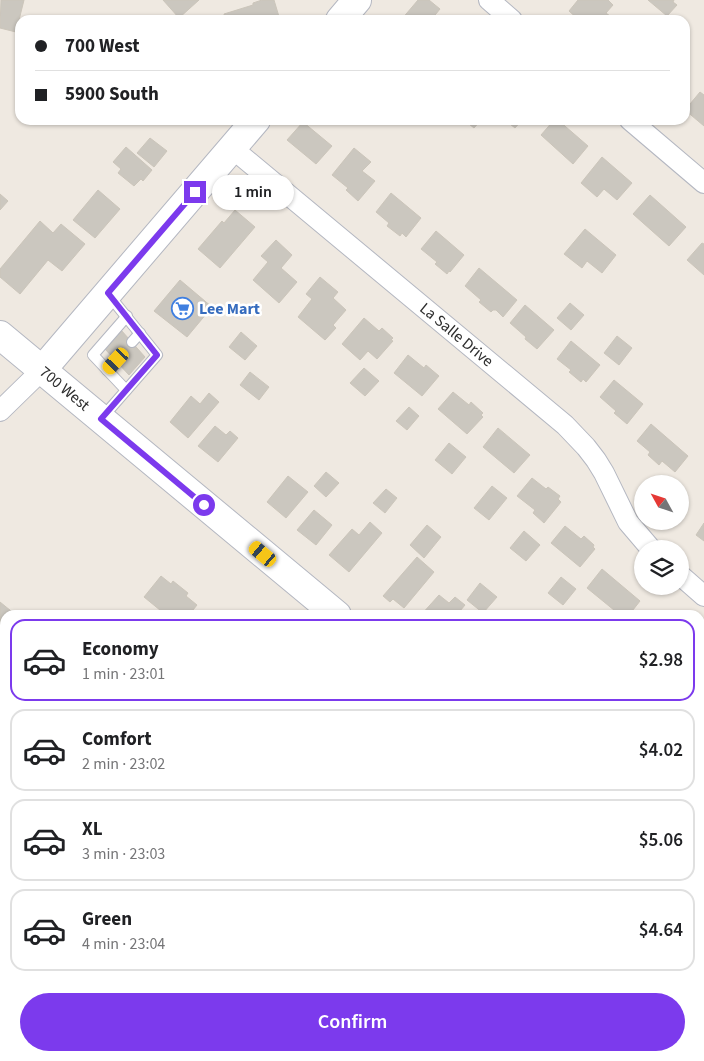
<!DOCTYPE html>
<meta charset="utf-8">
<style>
:root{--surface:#fff;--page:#f6f6f6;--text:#202124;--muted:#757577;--line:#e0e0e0;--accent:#7c3aed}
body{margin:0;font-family:"Source Sans 3",sans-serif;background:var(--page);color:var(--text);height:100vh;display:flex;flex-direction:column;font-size:19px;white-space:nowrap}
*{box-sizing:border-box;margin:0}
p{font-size:16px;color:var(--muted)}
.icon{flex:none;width:28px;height:28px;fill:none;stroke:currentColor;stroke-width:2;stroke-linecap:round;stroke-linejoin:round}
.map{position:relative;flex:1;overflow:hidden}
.panel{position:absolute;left:0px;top:610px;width:705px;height:451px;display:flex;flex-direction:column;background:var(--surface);border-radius:15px 15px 0 0;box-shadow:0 1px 4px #0004}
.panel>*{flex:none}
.top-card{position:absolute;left:15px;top:15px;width:675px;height:110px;border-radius:15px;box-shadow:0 1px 4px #0004;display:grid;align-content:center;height:110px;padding:0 20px;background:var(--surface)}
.needle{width:32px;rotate:310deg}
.buttons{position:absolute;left:634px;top:475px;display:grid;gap:10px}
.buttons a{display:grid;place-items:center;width:55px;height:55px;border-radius:50%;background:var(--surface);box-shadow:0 1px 4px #0004;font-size:25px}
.end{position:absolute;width:22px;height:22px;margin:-11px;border:6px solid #7c3aed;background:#fff;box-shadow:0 0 0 2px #fff}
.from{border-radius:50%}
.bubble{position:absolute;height:35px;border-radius:18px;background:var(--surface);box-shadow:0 1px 4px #0004;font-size:16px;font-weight:600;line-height:35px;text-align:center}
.car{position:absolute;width:15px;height:30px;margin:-15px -8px;border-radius:6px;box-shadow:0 0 4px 1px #0007;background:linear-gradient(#f5c518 24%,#345 0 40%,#f5c518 0 76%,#345 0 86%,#f5c518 0)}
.top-card b{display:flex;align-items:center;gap:18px;height:48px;font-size:19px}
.top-card b+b{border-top:1px solid var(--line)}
.top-card i{width:12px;height:12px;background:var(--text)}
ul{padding:9px 0 0;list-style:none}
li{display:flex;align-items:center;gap:15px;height:82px;margin:0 10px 8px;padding:0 10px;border:2px solid var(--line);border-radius:15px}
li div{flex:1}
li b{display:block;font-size:19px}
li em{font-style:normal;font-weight:600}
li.current{border-color:var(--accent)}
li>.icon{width:45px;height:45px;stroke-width:1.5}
.primary-button{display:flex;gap:10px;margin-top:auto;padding:10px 20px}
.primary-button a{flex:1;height:58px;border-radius:30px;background:var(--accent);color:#fff;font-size:20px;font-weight:600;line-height:58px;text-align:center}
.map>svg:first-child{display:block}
.building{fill:#cbc7bf;stroke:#cbc5ba}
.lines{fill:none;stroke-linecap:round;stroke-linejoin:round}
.lane-casing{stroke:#b4b7c1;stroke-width:12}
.street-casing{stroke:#b4b7c1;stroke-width:22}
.secondary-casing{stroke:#b4b7c1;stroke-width:30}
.lane{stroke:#fff;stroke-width:10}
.street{stroke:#fff;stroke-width:20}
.secondary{stroke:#fff;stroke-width:28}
.route{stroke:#7c3aed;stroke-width:6}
.labels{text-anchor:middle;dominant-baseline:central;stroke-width:5;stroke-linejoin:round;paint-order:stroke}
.shop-label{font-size:16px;font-weight:bold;fill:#366cbe;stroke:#fff;text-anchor:start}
.street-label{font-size:16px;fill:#2e2e2e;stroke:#fff}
</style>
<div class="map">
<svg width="704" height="1061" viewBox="0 0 704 1061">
<rect width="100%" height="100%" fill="#efe9e1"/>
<g class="building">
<path d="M1,0H24L16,32L0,28Z"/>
<path d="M163,0H199L179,18Z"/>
<path d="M262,0H274L280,20H225L224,14L253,5V3Z"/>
<path d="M418,0H429L440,9L431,20H401Z"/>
<path d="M578,0H608L613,5L606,13L615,20H579L569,11Z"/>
<path d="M648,0H674L673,2L677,5L667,16Z"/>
<path d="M700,92L704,95V126L685,110Z"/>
<path d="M464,120H481L474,128Z"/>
<path d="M505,120H522L515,128Z"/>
<path d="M554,120H558L588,146L573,164L541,135Z"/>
<path d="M303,122L332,146L316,164L287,140Z"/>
<path d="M150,138L167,151L154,167L137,153Z"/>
<path d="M126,147L152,170L143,181L141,179L134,186L118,173L121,169L113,162Z"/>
<path d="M354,148L371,162L362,171L375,181L358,201L346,190L348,188L332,175Z"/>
<path d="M602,157L632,183L617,200L604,189L597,197L581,183Z"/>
<path d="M98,190L120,209L95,238L73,220Z"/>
<path d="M391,193L421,218L406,237L402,233L400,236L387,226L389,223L376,212Z"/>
<path d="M0,194L8,201L0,210Z"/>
<path d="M650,195L686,227L669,246L633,214Z"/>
<path d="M235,210L255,227L220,268L198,249L222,221L224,223Z"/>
<path d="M40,221L53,233L61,224L85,244L62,271L48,260L20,294L0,277V269Z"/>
<path d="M585,229L616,255L602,273L587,261L582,268L564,254Z"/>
<path d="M436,231L464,255L450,272L449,271L447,274L435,264L437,262L421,249Z"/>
<path d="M276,240L292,255L281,268L297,282L279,303L253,280L268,262L261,256Z"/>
<path d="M702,243L704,244V275L687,260Z"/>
<path d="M479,268L517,300L503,317L496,310H493L491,312L479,302L481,300L465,286Z"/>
<path d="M320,277L338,292L333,298L346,310L333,325L336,328L325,340L298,317L312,299L306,294Z"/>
<path d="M180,280L212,307L187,337L154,311Z"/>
<path d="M570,303L584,315L571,330L557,318Z"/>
<path d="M525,305L554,330L537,349L525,339L526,337L510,323Z"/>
<path d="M364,318L379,331L382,328L393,338L391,340L393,341L377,359L368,351L360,360L342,344Z"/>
<path d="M121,330L145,357L129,375L105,349Z"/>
<path d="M241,332L257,346L245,360L229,347Z"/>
<path d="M617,336L632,348L619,365L604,353Z"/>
<path d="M571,341L600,365L586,382L583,379L581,382L569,372L571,370L557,359Z"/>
<path d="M408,355L424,368L426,365L439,376L422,396L394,373Z"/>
<path d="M364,368L379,381L365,396L350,383Z"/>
<path d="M250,372L269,387L259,400L240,385Z"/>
<path d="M614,380L643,404L627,424L614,413L616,411L600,397Z"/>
<path d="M453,392L469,405L471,402L483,413L481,415L483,417L467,434L438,409Z"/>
<path d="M209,393L219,402L188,438L170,422L191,396L200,404Z"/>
<path d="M409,407L419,416L407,430L396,421Z"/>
<path d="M651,424L688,456L675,472L662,461L659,465L648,455L650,452L637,441Z"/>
<path d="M215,426L226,435L230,431L238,438L218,462L198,446Z"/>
<path d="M498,428L530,455L514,473L483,447Z"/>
<path d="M449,443L466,457L452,474L435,460Z"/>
<path d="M326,472L339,483L326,497L314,486Z"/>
<path d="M288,476L308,492L286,518L267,502Z"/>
<path d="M532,478L546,489L548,487L560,496L558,499L561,502L544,523L533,513L535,510L517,496Z"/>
<path d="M492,486L507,498L489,520L474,508Z"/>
<path d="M386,489L397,498L385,513L373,503Z"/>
<path d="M314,510L332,525L316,545L297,530Z"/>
<path d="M370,522L382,533L349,572L329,555L352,529L359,535Z"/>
<path d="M704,523V541L696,535Z"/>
<path d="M427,525L441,537L424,558L410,545Z"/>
<path d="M565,526L581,539L584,536L594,545L593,547L595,549L580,567L551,543Z"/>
<path d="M524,531L540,545L526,561L510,548Z"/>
<path d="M417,557L434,572L404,608L393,599L390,602L383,596Z"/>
<path d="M602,569L640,601L629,615H620L587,588Z"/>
<path d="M161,576L171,584L173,581L188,593L186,596L197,605L189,615H166L144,597Z"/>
<path d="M561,577L576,589L563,605L548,593Z"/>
<path d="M480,583L497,597L483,613L467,600Z"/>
<path d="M439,595L449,603L455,597L465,605L460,611L462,613L460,615H421Z"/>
<path d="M0,602L16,615H5V645L0,641Z"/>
<path d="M700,813L704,816V839L700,844Z"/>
<path d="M704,1021V1058L700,1055V1025Z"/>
<path d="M164,1056H186L192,1061H160Z"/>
<path d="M255,1056H294L290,1061H260Z"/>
<path d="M308,1056H326L332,1061H304Z"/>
<path d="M460,1056H489L485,1061H465Z"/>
<path d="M597,1056H650L656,1061H602Z"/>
</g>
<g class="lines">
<defs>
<g id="lane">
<path d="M132,342L140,333"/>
<path d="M107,370L116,361"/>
<path d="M126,390L93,355L127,316"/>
<path d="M101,419L157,355L108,294"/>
</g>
<g id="street">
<path d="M489,0L512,20"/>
<path d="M630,120L704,183"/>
<path id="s1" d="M232,148L565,425L586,447L596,460L604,473L628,522L651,549"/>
<path d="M0,411L42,370"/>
<path d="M680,575L704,596"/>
<path d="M700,656L704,651"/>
<path d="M0,718L5,722"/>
<path d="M0,789L5,784"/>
<path d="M0,999L5,1003"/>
<path d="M69,1056L75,1061"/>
<path d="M393,1056L398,1061"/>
</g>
<g id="secondary">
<path d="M340,20L357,0"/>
<path id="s2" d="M0,335L337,615"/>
<path d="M42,370L256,120"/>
<path d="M700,917L704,920"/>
</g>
</defs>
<use href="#lane" class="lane-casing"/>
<use href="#street" class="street-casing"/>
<use href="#secondary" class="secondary-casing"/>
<use href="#lane" class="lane"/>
<use href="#street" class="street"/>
<use href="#secondary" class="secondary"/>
</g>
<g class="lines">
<path class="route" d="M195,192L108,293L157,355L101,419L204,505"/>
</g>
<defs>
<symbol id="supermarket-ring" viewBox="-11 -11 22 22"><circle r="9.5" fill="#fff" stroke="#3f7fe0" stroke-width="1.5"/><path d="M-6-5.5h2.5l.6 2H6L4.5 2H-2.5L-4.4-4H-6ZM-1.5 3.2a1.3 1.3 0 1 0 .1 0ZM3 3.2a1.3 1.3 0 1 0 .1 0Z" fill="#3f7fe0"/></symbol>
</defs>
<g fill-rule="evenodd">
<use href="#supermarket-ring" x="170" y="296" width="25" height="25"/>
</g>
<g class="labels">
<g class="shop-label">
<text x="199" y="309">Lee Mart</text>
</g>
<g class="street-label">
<text stroke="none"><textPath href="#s1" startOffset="292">La Salle Drive</textPath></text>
<text stroke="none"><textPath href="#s2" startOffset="84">700 West</textPath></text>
</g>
</g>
</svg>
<div class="buttons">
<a><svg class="needle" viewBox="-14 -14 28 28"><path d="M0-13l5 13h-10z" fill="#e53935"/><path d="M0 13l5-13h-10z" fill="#757577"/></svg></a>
<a><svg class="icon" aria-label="layers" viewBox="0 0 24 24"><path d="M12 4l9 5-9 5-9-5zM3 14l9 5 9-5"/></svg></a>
</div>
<i class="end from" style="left:204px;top:505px"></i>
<i class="end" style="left:195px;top:192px"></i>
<div class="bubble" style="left:212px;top:175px;width:82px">1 min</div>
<i class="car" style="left:116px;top:361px;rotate:223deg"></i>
<i class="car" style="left:263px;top:554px;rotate:310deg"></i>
<div class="top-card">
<b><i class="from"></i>700 West</b>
<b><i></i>5900 South</b>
</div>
<section class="panel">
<ul>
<li class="current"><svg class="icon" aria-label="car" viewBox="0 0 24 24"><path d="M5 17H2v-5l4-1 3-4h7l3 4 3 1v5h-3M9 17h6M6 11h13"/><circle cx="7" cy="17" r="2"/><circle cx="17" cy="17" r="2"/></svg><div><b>Economy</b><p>1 min · 23:01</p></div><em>$2.98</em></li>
<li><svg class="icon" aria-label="car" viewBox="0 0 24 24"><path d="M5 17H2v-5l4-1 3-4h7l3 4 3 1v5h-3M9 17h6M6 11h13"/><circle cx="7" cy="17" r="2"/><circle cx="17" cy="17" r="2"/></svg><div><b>Comfort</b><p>2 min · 23:02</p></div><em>$4.02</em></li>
<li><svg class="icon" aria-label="car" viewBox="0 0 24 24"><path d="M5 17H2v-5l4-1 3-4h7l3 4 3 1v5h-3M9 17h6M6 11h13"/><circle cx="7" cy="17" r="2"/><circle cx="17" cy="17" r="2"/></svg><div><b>XL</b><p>3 min · 23:03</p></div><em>$5.06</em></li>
<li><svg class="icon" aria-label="car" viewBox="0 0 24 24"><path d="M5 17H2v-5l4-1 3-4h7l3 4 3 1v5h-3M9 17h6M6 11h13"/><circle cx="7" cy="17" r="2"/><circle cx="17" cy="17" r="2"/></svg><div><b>Green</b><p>4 min · 23:04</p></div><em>$4.64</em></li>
</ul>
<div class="primary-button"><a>Confirm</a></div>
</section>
</div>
